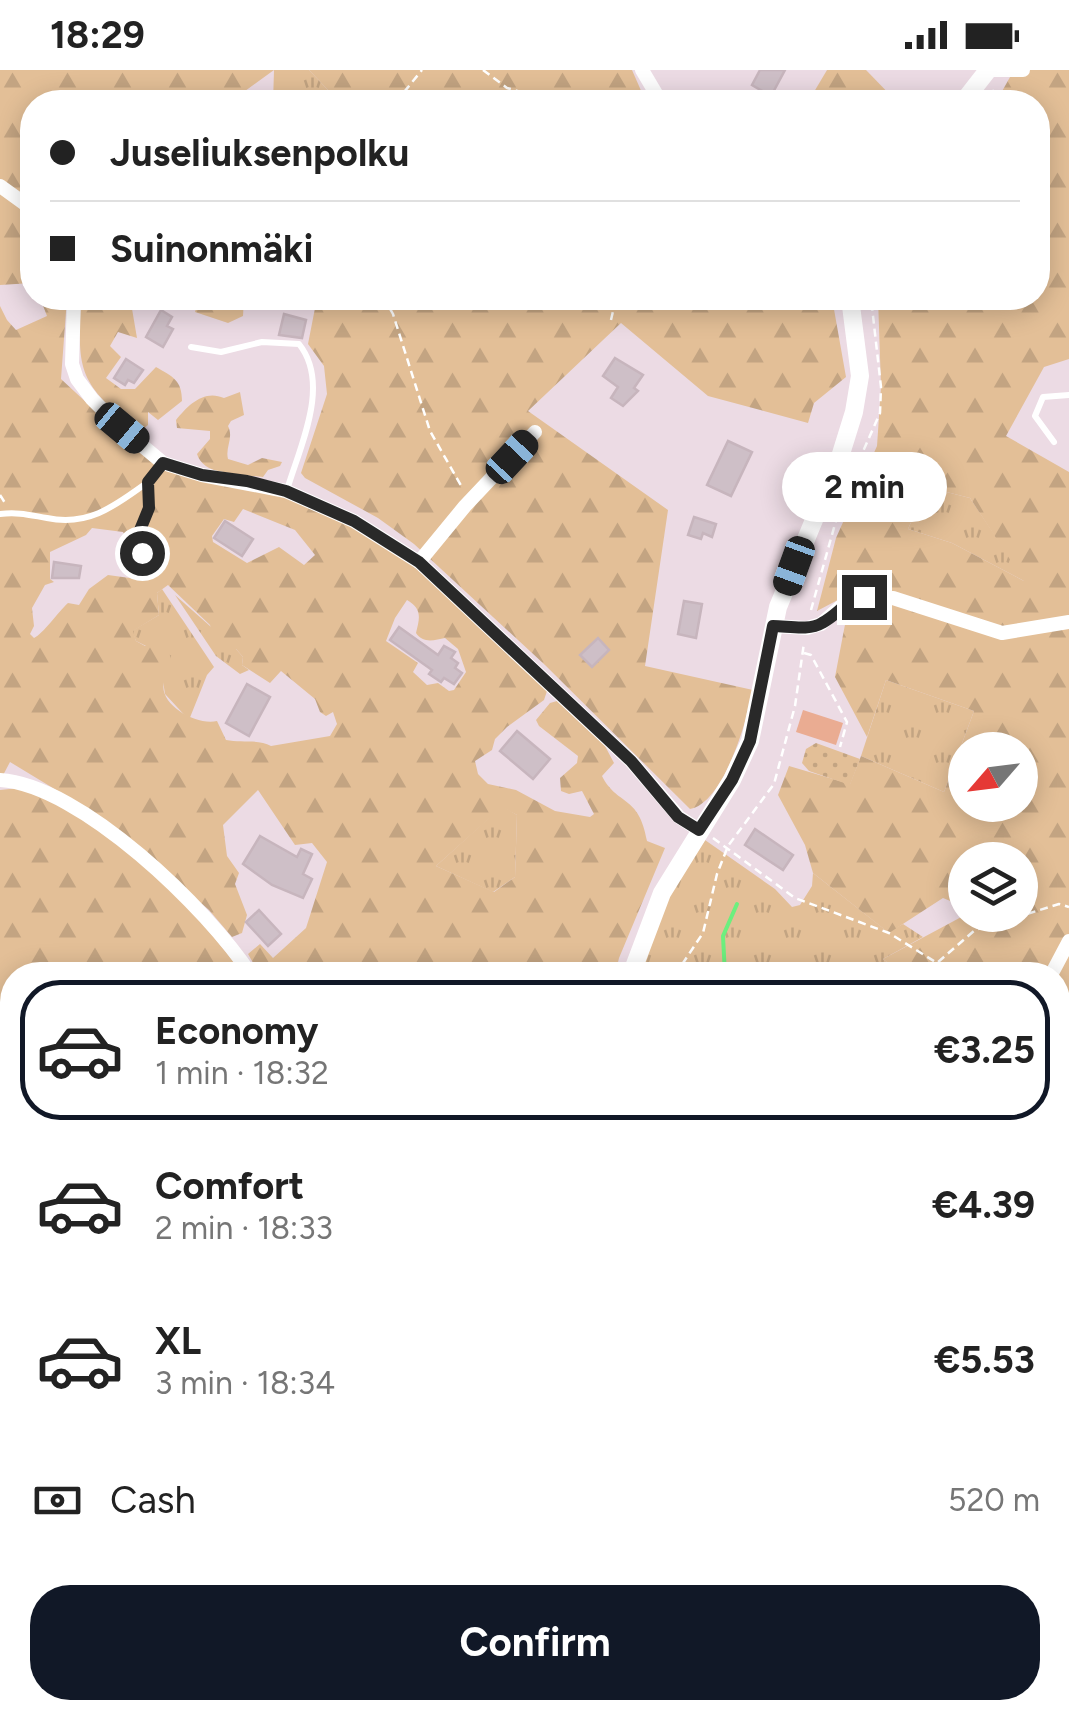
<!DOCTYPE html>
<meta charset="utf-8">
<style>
:root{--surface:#fff;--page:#f6f6f6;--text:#222;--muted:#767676;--line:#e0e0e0;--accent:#111827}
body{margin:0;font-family:Figtree,sans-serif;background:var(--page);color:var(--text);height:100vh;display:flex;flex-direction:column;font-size:38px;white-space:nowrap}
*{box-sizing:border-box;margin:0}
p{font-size:32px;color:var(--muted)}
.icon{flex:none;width:55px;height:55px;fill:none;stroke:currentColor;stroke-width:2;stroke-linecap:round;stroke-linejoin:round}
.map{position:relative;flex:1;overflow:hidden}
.panel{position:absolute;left:0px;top:892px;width:1070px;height:758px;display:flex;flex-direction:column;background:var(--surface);border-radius:40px 40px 0 0;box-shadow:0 5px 25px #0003}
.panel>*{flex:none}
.top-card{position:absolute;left:20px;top:20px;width:1030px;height:220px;border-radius:40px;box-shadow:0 5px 25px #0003;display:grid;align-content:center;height:220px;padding:0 30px;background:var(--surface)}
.needle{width:65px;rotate:242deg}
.fabs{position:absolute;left:948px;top:662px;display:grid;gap:20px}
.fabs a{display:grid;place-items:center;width:90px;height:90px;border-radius:50%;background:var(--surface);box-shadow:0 5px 25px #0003;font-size:50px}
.end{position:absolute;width:45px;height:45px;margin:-22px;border:12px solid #292929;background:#fff;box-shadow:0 0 0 5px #fff}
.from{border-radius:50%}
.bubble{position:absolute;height:70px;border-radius:35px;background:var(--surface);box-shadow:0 5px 25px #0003;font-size:32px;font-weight:700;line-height:70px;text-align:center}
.car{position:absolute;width:30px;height:60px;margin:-30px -15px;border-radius:12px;box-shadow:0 0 8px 2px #0007;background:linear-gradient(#222 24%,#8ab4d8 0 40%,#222 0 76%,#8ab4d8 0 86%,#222 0)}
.top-card b{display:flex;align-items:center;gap:35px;height:95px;font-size:38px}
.top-card b+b{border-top:2px solid var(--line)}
.top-card i{width:25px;height:25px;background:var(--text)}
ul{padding:18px 0 0;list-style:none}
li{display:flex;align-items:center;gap:30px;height:140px;margin:0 20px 15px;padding:0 10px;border:5px solid transparent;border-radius:40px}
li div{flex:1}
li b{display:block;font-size:38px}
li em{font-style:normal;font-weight:700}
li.active{border-color:var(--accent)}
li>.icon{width:90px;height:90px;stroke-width:1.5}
.pay{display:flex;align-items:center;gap:25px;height:110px;padding:0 30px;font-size:38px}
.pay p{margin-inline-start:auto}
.cta{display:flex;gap:20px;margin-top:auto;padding:20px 30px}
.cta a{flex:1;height:115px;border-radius:40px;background:var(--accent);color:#fff;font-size:40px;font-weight:700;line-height:115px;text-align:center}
.status{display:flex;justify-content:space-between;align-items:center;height:70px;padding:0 50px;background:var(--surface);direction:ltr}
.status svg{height:28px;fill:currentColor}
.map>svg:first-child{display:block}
.grass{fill:url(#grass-tufts)}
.forest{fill:url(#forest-firs);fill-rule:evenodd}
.wetland{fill:url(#wetland-marsh)}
.park{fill:url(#park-dots)}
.pitch{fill:#eaac92}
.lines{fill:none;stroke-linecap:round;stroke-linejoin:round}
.stream{stroke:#6def7e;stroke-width:4}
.building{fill:#cebfc7;stroke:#c7b5bd;stroke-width:2.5}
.path{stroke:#fff;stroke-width:2.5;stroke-dasharray:8 5;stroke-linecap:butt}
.service{stroke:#fff;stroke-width:6}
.minor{stroke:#fff;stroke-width:14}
.tertiary{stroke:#fff;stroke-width:18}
.route{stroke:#292929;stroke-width:12}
</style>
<div class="status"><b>18:29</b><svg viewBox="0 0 49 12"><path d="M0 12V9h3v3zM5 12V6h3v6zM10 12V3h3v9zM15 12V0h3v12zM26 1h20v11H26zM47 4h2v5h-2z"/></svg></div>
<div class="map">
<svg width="1069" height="1649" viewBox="0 0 1069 1649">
<defs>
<pattern id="grass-tufts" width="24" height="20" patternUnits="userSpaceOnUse" patternTransform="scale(2.5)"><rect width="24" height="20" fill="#e3bf97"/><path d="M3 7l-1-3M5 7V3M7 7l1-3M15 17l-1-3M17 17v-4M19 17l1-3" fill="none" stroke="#c3a482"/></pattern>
<pattern id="forest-firs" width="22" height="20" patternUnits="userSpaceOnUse" patternTransform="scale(2.5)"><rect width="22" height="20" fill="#e3bf97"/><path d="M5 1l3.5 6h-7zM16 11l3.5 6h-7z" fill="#c3a482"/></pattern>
<pattern id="wetland-marsh" width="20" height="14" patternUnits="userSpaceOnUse" patternTransform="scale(2.5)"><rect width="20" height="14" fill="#e3bf97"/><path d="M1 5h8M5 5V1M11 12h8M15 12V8" fill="none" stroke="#c3a482"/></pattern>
<pattern id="park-dots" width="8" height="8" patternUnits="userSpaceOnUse" patternTransform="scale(2.5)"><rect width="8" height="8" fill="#e3bf97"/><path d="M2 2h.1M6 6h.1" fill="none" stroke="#c3a482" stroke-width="1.8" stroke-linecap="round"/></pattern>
</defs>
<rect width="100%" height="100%" fill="#ecdbe4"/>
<g class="grass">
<path d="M274,0H309L328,20V32H273Z"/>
<path d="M927,417L970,428L1026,512L952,473L908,459Z"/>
<path d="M162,519L214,597L207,605L189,650L165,624L163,611L146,576L136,571L132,561L159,545L157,523Z"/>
<path d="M175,525L236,579L243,587L242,595L249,600L240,604L216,586Z"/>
<path d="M886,610L974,641L944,722L861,686Z"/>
<path d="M502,736L517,745L515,807L493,822L436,796Z"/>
<path d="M705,770L775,819L792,837L800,835L812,816L813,803L888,862L903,854L923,867L883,889L904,905H639L670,825Z"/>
<path d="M119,1638H198L192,1646L172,1645L169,1649H135Z"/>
</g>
<g class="forest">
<path d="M0,0H274L230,32H32V133L0,109Z"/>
<path d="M309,0H632L646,32H329L328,20Z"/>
<path d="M827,0H866L897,32H808Z"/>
<path d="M1014,0H1069V289L1044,297L1006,366L1069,402V1095L1062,1097L1058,1089V905H904L883,889L965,845H1020V790H965V837L943,828L889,863L813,803L805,775L778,725L789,696L850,714L861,686L944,722L974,641L886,610L867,667L835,607L851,523L817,541L836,468L877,376L881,317L878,228H1038V32H996ZM927,417L970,428L1024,511L952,473L908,459ZM965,680H1020V735H965Z"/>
<path d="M0,122L32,146V213L0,215Z"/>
<path d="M40,228H67L61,309L143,385L279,424L358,457L416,496L547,621L544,630L507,657L495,669L492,680L475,691L478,704L488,714L516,720L555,741L590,747L594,744L582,721L569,724L561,721L560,708L577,693L578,686L539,656L536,650L550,633L557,631L605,676L614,693L602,706C617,736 639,724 647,771L665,778L619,888L615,905H260L248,884L260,874L273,888L306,858L327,792L312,773L295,775L258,720L223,755L227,786L239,803L235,814L247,845L242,863L232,867L209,840L164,801L71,729L10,692L0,711V236L7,250L16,260L47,246ZM243,439L295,460L315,485L304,495L279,477L247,493L213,472L212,466L224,449L234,452ZM92,458L123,462L148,508L137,509L108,505L89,519L79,535L68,533C58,542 43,564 34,568L30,564L34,556L32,538L45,515L54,512L50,509V482L86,465ZM168,515L210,555L215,574L223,582L236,579L243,587L242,595L270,613L281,601L315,629L320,642L326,646L333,642L337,654L330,666L271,676C259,669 241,673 226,670L217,651C196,656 158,634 164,612C165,606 170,602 173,597L169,582L162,574L145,576L136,571L133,561L159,545L157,523ZM407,530C422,539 420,547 416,563C423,574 435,570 445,568L458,579L466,602L454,620L449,621L438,613L427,615L413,602L418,593L386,571L395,548ZM502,737L517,745L515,807L494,822L436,796Z"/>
<path d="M81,228H122L131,233L137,268L118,262L110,276L121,287L106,308L121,319H135L156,297C173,307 182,310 182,331L158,350L148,342V355L137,364C80,309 77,307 81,228Z"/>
<path d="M199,228H244L243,246L228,253L195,242Z"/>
<path d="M314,228H832L846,307L814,333L808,353L708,326L621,253L528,341L668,440L645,596L753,620C747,650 724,733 690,739L545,595L414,474L378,448L305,408L301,403L327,324L324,296L308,274L316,233Z"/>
<path d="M240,322L244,345L231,351L228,356C234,368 225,377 228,389L248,395L262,388L282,392L280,396L268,400L263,407C242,404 204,407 197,384L210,369V361L177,358L176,350C188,335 204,319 224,328Z"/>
<path d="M19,718C33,724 49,728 62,735C134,776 195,840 244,905H12V964L6,966L0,985V720Z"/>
<path d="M0,1067L12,1071V1360L8,1369L12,1374V1534L0,1527Z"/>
<path d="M1062,1127L1069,1132V1203L1058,1201V1132Z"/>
<path d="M258,1638H415L421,1649H264Z"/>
</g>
<g class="wetland">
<path d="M690,1638H774L776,1649H692Z"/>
<path d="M792,1638H923L918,1649H792Z"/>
</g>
<path class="park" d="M816,673L860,689L850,715L809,701L802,693L806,679Z"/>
<path class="pitch" d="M803,640L843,653L836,675L796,662Z"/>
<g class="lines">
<g class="stream">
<path d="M725,905L723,866L737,834"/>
<path d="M1058,1179L1069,1183"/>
</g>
</g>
<g class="building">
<path d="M760,0H785L771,26L752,15Z"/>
<path d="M161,240L172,247L167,256L173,259L163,277L146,267Z"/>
<path d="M284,244L306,250L302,268L279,265Z"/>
<path d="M615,288L643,305L634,318L638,321L623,336L611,328L618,317L603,306Z"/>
<path d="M126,289L143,300L134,313L128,310L125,315L114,308Z"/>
<path d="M728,371L752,382L731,426L707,415Z"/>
<path d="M694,447L716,454L712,467L703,463L701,469L688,465Z"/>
<path d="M225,451L253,469L242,486L214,468Z"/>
<path d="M54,492L81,496L79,508H52Z"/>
<path d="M684,531L702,534L696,568L678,564Z"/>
<path d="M399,557L438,585L444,576L455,582L451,588L458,593L455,598L462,603L454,614L444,608L441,612L429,604L432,600L390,570Z"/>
<path d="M598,568L609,580L592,597L580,585Z"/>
<path d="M247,614L270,627L249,666L226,653Z"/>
<path d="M517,661L550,689L533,709L500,681Z"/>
<path d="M755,759L793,785L783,800L745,775Z"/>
<path d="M260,766L297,787L301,779L312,784L303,804L312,809L303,828L272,815L243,794Z"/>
<path d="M259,840L281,864L268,876L246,852Z"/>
<path d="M3,991L12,993V1023L0,1020Z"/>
<path d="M0,1552L12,1574V1595L0,1587Z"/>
</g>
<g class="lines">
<g class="path">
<path d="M483,0L507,18L557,32"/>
<path d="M396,32L422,0"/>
<path d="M987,32L994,20"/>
<path d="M384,228L393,244L430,361L463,419"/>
<path d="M611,250L616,228"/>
<path d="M0,425L5,433"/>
<path d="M811,540L842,429L880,343L881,317L871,228"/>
<path d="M804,583L811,585L847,652L840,677"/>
<path d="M713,768L795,828L889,863L937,893L975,860L1059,834L1069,837"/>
<path d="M675,905L703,863L717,804L728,776L774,714L795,636L804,573"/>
<path d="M1053,1638L1069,1648"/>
</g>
<g class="service">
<path d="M191,277L221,282L262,272L299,274C331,314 300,376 287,420"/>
<path d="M1054,372L1035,346L1043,327L1069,325"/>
<path d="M0,444C19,442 29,445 47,448C89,457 116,435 148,412"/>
<path d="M152,501C135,473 142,468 148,439C153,414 144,418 162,394"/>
<path d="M1058,955L1069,959"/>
<path d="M0,1435H12"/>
<path d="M250,1638L256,1649"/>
</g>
<g class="minor">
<path d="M642,0L661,32"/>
<path d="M988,0H1023"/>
<path d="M0,116L32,139"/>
<path d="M74,228L72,294L77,309L92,329L121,358L163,393L202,405L286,421L354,451L419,492L631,691L679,747L699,760"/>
<path d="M419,492L465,436L535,362"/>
<path d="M773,556L807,558L821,554L846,532L864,527L893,528L1002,563L1069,552"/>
<path d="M0,710C81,715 208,839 251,905"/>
<path d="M1051,905L1069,871"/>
<path d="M0,1059L12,1062"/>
<path d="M1058,1529L1069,1524"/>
</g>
<g class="tertiary">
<path d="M963,32L988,0"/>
<path d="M631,905L662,823L732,710L750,671L778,537L840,387L854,342L860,306L850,228"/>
<path d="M1023,1638L1038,1649"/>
</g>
</g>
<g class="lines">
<path class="route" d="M142,483L140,460L149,438L148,412L163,393L202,405L247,411L286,421L354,451L419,492L631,691L678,747L699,760L732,710L750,671L773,556C788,556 809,561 822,553C840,543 842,533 864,527"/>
</g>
</svg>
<div class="fabs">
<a><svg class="needle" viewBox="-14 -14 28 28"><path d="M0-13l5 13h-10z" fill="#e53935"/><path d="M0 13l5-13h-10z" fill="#767676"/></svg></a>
<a><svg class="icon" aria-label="layers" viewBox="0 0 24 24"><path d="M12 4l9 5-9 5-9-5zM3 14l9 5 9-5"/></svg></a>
</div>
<i class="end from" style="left:142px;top:483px"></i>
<i class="end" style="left:864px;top:527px"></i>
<div class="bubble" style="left:782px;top:382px;width:165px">2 min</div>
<i class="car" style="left:122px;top:358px;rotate:130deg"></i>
<i class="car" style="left:512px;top:387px;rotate:43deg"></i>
<i class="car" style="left:794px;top:496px;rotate:200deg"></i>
<div class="top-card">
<b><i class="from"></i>Juseliuksenpolku</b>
<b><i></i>Suinonmäki</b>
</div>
<section class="panel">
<ul>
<li class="active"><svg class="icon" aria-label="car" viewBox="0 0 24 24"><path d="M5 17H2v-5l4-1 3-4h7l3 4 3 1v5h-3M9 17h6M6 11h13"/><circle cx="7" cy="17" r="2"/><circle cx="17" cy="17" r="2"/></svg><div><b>Economy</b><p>1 min · 18:32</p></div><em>€3.25</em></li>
<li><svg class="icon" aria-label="car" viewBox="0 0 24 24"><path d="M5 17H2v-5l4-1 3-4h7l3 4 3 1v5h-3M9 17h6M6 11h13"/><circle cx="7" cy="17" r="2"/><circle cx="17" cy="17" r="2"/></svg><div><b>Comfort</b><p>2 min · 18:33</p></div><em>€4.39</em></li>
<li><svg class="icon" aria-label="car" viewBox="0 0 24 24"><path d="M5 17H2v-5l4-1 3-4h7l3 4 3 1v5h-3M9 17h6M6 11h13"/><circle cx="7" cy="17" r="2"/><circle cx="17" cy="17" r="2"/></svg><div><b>XL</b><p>3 min · 18:34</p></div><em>€5.53</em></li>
</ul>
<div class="pay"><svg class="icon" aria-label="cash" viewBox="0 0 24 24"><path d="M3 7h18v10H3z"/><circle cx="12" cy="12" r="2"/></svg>Cash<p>520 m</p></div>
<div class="cta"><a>Confirm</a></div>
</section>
</div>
